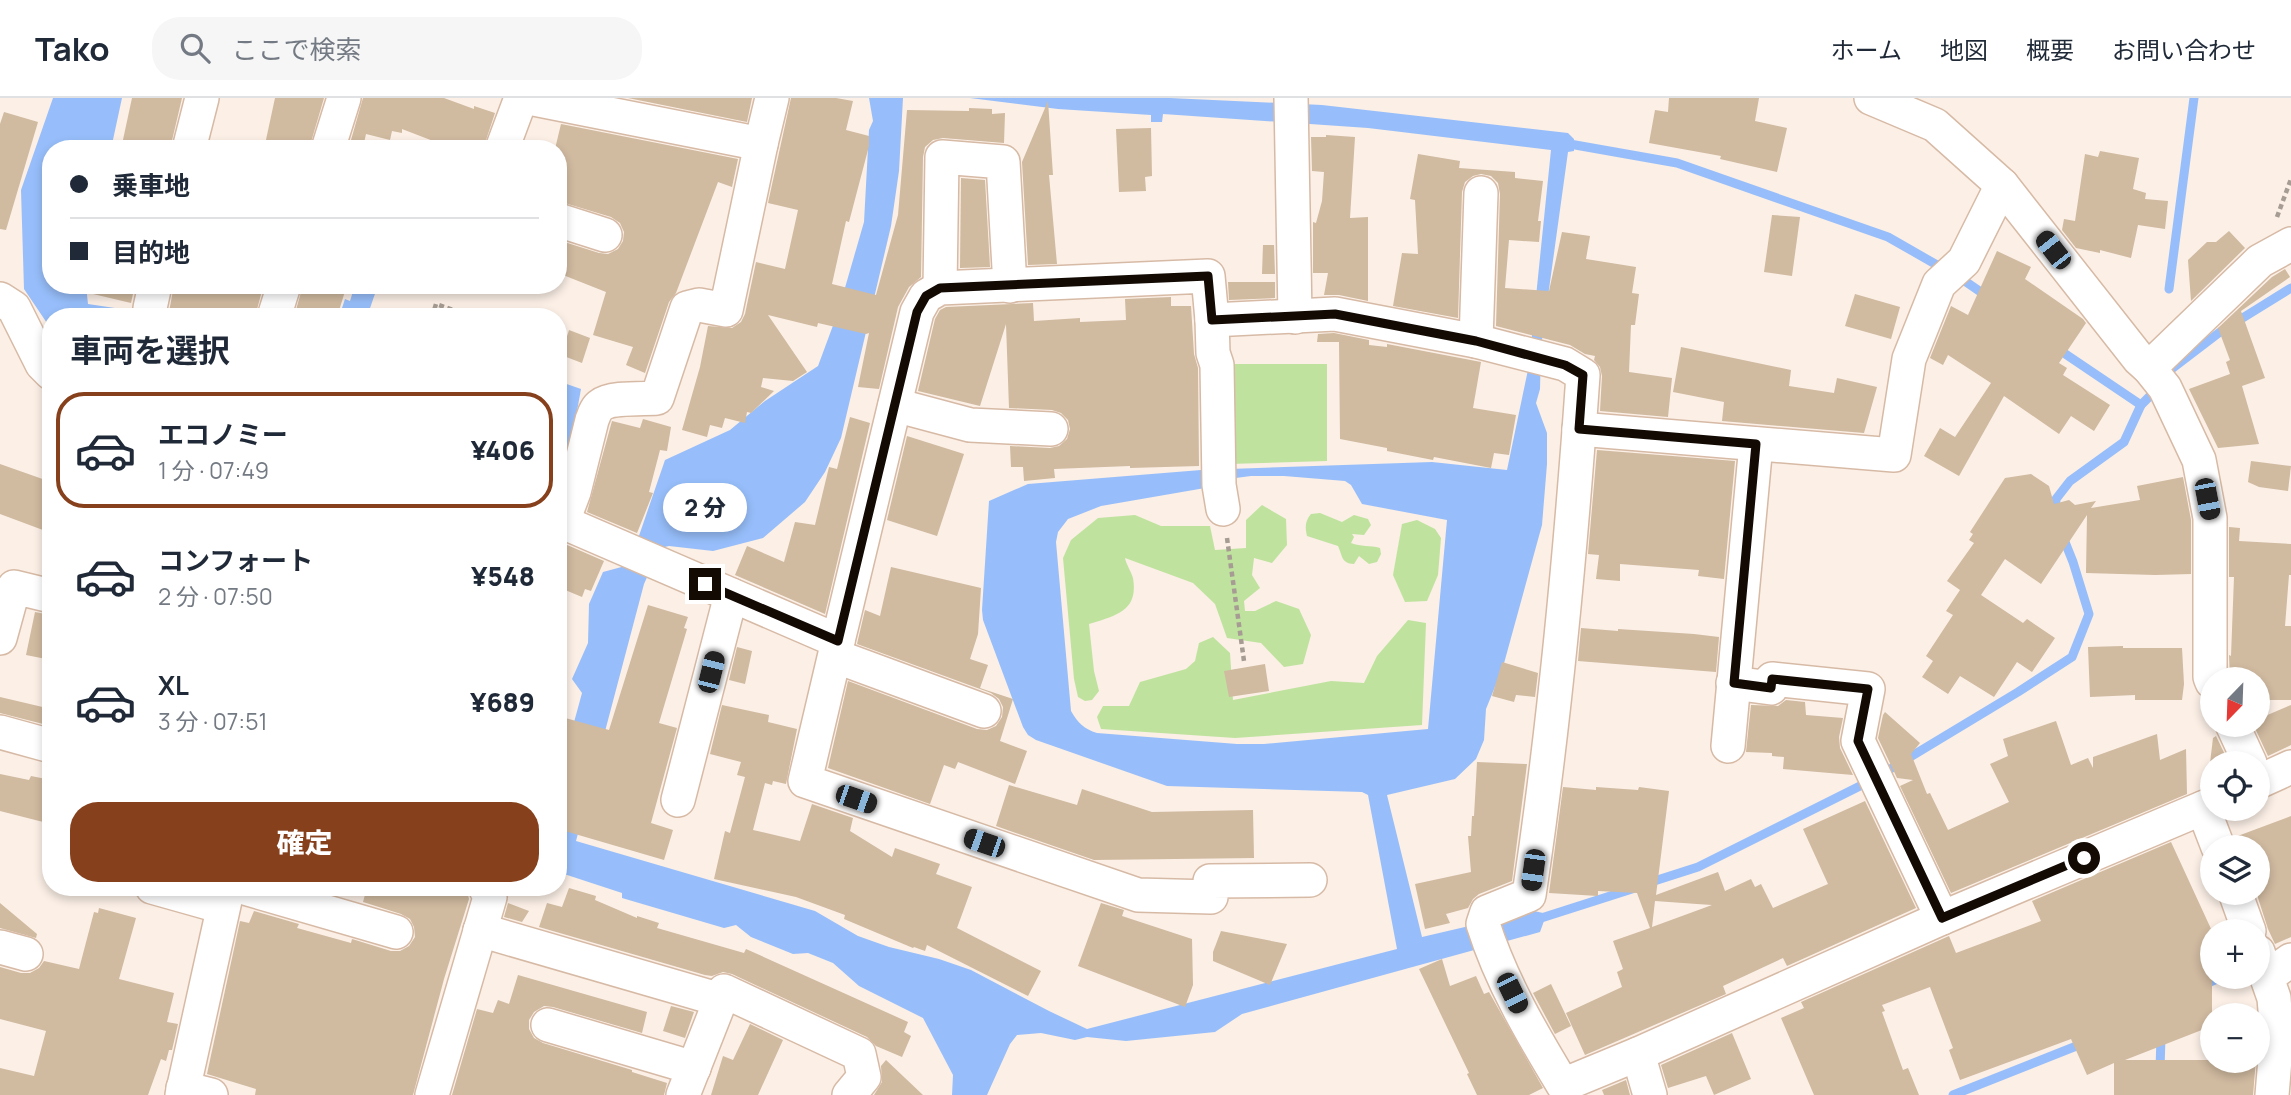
<!DOCTYPE html>
<html lang="ja">
<meta charset="utf-8">
<style>
:root{--surface:#fff;--page:#f6f6f7;--text:#1f2937;--muted:#747a83;--line:#e0e1e3;--accent:#86401c}
body{margin:0;font-family:Manrope,"Noto Sans JP",sans-serif;background:var(--page);color:var(--text);height:100vh;display:flex;flex-direction:column;font-size:26px;white-space:nowrap}
*{box-sizing:border-box;margin:0}
p{font-size:23px;color:var(--muted)}
.icon{flex:none;width:38px;height:38px;fill:none;stroke:currentColor;stroke-width:2;stroke-linecap:round;stroke-linejoin:round}
.map{position:relative;flex:1;overflow:hidden}
.drawer{position:absolute;left:42px;top:210px;width:525px;height:588px;display:flex;flex-direction:column;background:var(--surface);border-radius:28px;box-shadow:0 4px 10px #0003}
.drawer>*{flex:none}
.banner{position:absolute;left:42px;top:42px;width:525px;height:154px;border-radius:28px;box-shadow:0 4px 10px #0003;display:grid;align-content:center;height:154px;padding:0 28px;background:var(--surface)}
.needle{width:46px;rotate:203deg}
.tools{position:absolute;left:2200px;top:569px;display:grid;gap:14px}
.tools a{display:grid;place-items:center;width:70px;height:70px;border-radius:50%;background:var(--surface);box-shadow:0 4px 10px #0003;font-size:35px}
.end{position:absolute;width:32px;height:32px;margin:-16px;border:9px solid #130a04;background:#fff;box-shadow:0 0 0 4px #fff}
.from{border-radius:50%}
.bubble{position:absolute;height:49px;border-radius:24px;background:var(--surface);box-shadow:0 4px 10px #0003;font-size:23px;font-weight:800;line-height:49px;text-align:center}
.car{position:absolute;width:21px;height:42px;margin:-21px -10px;border-radius:9px;box-shadow:0 0 5px 2px #0007;background:linear-gradient(#222 24%,#8ab4d8 0 40%,#222 0 76%,#8ab4d8 0 86%,#222 0)}
.banner b{display:flex;align-items:center;gap:24px;height:66px;font-size:26px}
.banner b+b{border-top:2px solid var(--line)}
.banner i{width:18px;height:18px;background:var(--text)}
ul{padding:0;list-style:none}
li{display:flex;align-items:center;gap:21px;height:116px;margin:0 14px 10px;padding:0 14px;border:4px solid transparent;border-radius:28px}
li div{flex:1}
li b{display:block;font-size:26px}
li em{font-style:normal;font-weight:800}
li.active{border-color:var(--accent)}
li>.icon{width:63px;height:63px;stroke-width:1.5}
h2{padding:0 28px;font-size:32px;line-height:84px}
.action{display:flex;gap:14px;margin-top:auto;padding:14px 28px}
.action a{flex:1;height:80px;border-radius:28px;background:var(--accent);color:#fff;font-size:28px;font-weight:800;line-height:80px;text-align:center}
header{display:flex;align-items:center;gap:42px;box-sizing:border-box;height:98px;padding:0 35px;background:var(--surface);border-bottom:2px solid var(--line)}
header strong{font-size:33px}
nav{display:flex;gap:38px;margin-inline-start:auto;font-size:24px}
.search{width:490px;height:63px;background:var(--page);display:flex;align-items:center;gap:18px;box-sizing:border-box;padding:0 24px;border-radius:28px;color:var(--muted);font-size:26px}
.map>svg:first-child{display:block}
.green{fill:#bfe39e}
.water{fill:#97befa;fill-rule:evenodd}
.lines{fill:none;stroke-linecap:round;stroke-linejoin:round}
.stream{stroke:#97befa;stroke-width:9}
.building{fill:#d0baa0;fill-rule:evenodd}
.minor-casing{stroke:#d7baa5;stroke-width:36}
.path{stroke:#a69c94;stroke-width:4.5;stroke-dasharray:5 3.5;stroke-linecap:butt}
.minor{stroke:#fff;stroke-width:33}
.route{stroke:#130a04;stroke-width:9}
</style>
<header>
<strong>Tako</strong>
<div class="search"><svg class="icon" aria-label="search" viewBox="0 0 24 24"><circle cx="10" cy="10" r="6"/><path d="M15 15l6 6"/></svg>ここで検索</div>
<nav><a>ホーム</a><a>地図</a><a>概要</a><a>お問い合わせ</a></nav>
</header>
<div class="map">
<svg width="2291" height="997" viewBox="0 0 2291 997">
<rect width="100%" height="100%" fill="#fbefe6"/>
<g class="green">
<path d="M1223,266H1327V363L1229,366Z"/>
<path d="M1262,407L1286,421L1287,447L1272,465L1254,460L1252,477L1260,490L1244,503L1245,513H1255L1276,503L1299,511L1311,537L1303,566L1284,569L1261,545L1227,540L1215,506L1193,485L1125,460C1126,466 1131,473 1133,480C1139,514 1114,518 1089,526L1094,573L1099,593L1092,602L1085,603L1078,599L1074,581L1063,460L1071,442L1098,420L1135,417L1161,428H1210L1215,452L1246,450V422Z"/>
<path d="M1320,415L1342,424L1354,417L1368,421L1371,427L1364,437L1352,436L1354,439L1351,445C1361,449 1370,447 1380,450L1381,456L1377,464L1369,466L1359,458L1354,466C1341,465 1343,459 1338,448L1307,438C1305,429 1305,423 1311,416Z"/>
<path d="M1417,422L1435,431L1441,440L1438,477L1427,503L1405,504L1393,477L1402,426Z"/>
<path d="M1408,522L1426,525L1422,627L1235,640L1101,631L1097,619L1103,608H1129L1140,584L1186,571L1195,563L1199,545L1213,539L1230,555L1233,602L1331,583L1364,585L1377,558Z"/>
</g>
<g class="water">
<path d="M53,0H122L111,51H51V187H86L88,206L175,219H51V231L24,191L21,92Z"/>
<path d="M869,0H903L899,73L891,128L841,340L825,374L805,404L763,440L713,453L669,448L660,450L644,486L576,743L815,813L858,838L889,849L939,861L971,872L1049,913L1087,931L1397,851L1368,697L1362,694L1167,688L1036,642L1028,637L1023,629L983,522L982,512L989,403L1028,386L1201,372L1432,364L1507,372L1529,267L1551,52L1368,30L1163,16L1162,24H1151V17L1058,11L970,0H1170L1322,7L1568,35L1574,41V53L1568,54L1541,249L1540,291L1536,305L1547,335V366L1542,427L1503,569L1486,611L1484,642L1476,661L1455,681L1387,697L1422,839L1534,813L1543,815L1544,823L1540,834L1242,916L1215,934L1126,943L1087,939L1075,942L1041,935L1017,937L1010,946L987,997H952L953,977L923,920L859,888L833,865L808,855L793,856L751,839L736,827L724,830L622,800V795L558,774V683L582,595L572,581L588,545L589,506L603,474L629,467L665,362L730,332L765,303L818,268L838,214L864,124L869,32L873,23ZM1251,378H1284L1345,383L1351,387L1362,406L1447,422L1428,631L1264,646H1237L1097,635C1084,631 1078,625 1071,613L1056,444L1058,434L1068,421L1101,408L1205,390L1228,381Z"/>
<path d="M355,187H378L368,216L375,219H339L345,201L350,203Z"/>
<path d="M558,283L581,291L562,396L558,400Z"/>
</g>
<g class="lines">
<g class="stream">
<path d="M1564,45L1677,65L1888,139L1944,171"/>
<path d="M1956,177L1988,199"/>
<path d="M2169,191L2194,0"/>
<path d="M2055,249L2141,307"/>
<path d="M2165,280L2169,273L2220,234L2291,190"/>
<path d="M2055,416L2056,401L2070,383L2124,344L2141,307L2157,291"/>
<path d="M1648,785L1698,769L1872,682L2018,594L2072,559L2089,516L2073,464L2063,439"/>
<path d="M1535,822L1632,791"/>
<path d="M2203,887L2224,878"/>
<path d="M2160,971L2161,939"/>
<path d="M1953,997L2084,945"/>
</g>
</g>
<g class="building">
<path d="M132,0H182L170,51H121Z"/>
<path d="M275,0H324L309,51H264Z"/>
<path d="M363,0H444L474,11V8L495,15L483,51H454L402,31V35L392,33L390,42L366,36L364,45L351,42Z"/>
<path d="M628,0H752L747,24Z"/>
<path d="M791,0H836L853,3L846,32L869,38V48L849,124L846,123L832,186L876,197L898,117L907,12L969,13V10L992,11V16L1005,15L1004,45L943,40L933,42L925,49L923,59L921,179L909,189L898,209L879,291L858,289L869,235L866,236L818,225L817,229L768,217L807,274L793,283L763,280L761,289L774,293L751,315L747,314L745,325L725,320L722,330L710,327L707,339L682,332L700,269L708,228L732,230L741,224L745,216L756,164L785,171L798,112L768,105Z"/>
<path d="M1669,0H1759L1755,23L1787,30L1777,74L1720,61L1721,58L1649,45L1655,12L1668,14Z"/>
<path d="M1048,3L1053,77H1049L1057,166L1028,167L1022,64Z"/>
<path d="M4,14L38,24L6,132L0,131V26Z"/>
<path d="M561,26L738,61L732,89L718,84L676,195L669,204L645,275L626,267L633,249L593,237L606,194L558,175V142L599,155L608,156L618,151L623,143L624,134L620,125L611,119L558,103V51H555Z"/>
<path d="M1151,30L1152,78L1145,79L1146,93L1119,94L1116,31Z"/>
<path d="M1326,37L1355,39L1350,120L1368,119V203L1339,197H1324L1328,175H1313V124L1316,125L1322,103L1324,74L1312,73L1311,39H1326Z"/>
<path d="M2100,53L2139,60L2133,91L2146,95L2145,101L2168,103L2165,131L2138,127L2131,160L2100,152V155L2076,150L2062,132L2064,121L2075,123L2085,56L2098,59Z"/>
<path d="M1418,56L1460,63L1459,70L1515,74V80L1543,83L1538,123H1541L1539,144L1509,142L1505,190L1549,193L1562,134L1590,138L1586,161L1636,169L1632,195L1639,196L1635,227H1631L1629,274L1672,280L1668,319L1600,313L1602,278L1600,269L1594,262L1595,258L1585,256L1570,247L1496,228L1500,96L1498,85L1491,78L1481,76L1473,78L1465,84L1462,94L1458,220L1393,208L1402,155L1418,156L1415,102L1410,101Z"/>
<path d="M961,80L985,82L990,169L960,170Z"/>
<path d="M1772,117L1800,119L1792,178L1764,174Z"/>
<path d="M2229,133L2245,150L2191,203L2188,162L2207,144H2216Z"/>
<path d="M1263,147H1274L1275,176H1262Z"/>
<path d="M1997,153L2031,169L2025,181L2083,221L2086,225L2059,265L2067,270L2063,277L2110,307L2094,333L2071,318L2059,336L2004,298L1959,378L1924,358L1940,330L1955,339L1991,285L1948,257L1943,267L1930,260L1951,208L1968,217Z"/>
<path d="M2285,171L2290,179L2241,213L2265,280L2242,288L2259,346L2218,350L2189,291L2230,276L2226,264L2230,262L2218,230L2272,179Z"/>
<path d="M1228,184H1275V200L1229,202Z"/>
<path d="M94,187H135L131,205L93,196Z"/>
<path d="M174,187H259L263,189L255,219H188L169,214Z"/>
<path d="M303,187H347L337,219H294Z"/>
<path d="M1855,196L1900,209L1891,241L1845,228Z"/>
<path d="M1171,199V208H1191L1194,256L1198,270L1199,368L1130,370V368L1054,371L1055,380L1024,383L1023,369H1011L1010,348L1050,350L1059,348L1067,341L1070,331L1068,322L1061,315L1052,312L1009,310L1006,226L980,308L918,293L935,221L940,212L946,209L1033,205L1034,223L1080,220V224L1126,222L1125,201Z"/>
<path d="M569,232L590,240L582,265L561,257Z"/>
<path d="M1334,235L1369,242V247L1387,249V246L1481,264L1473,310L1516,317L1509,357L1494,355L1491,370L1434,359L1433,362L1387,353V350L1340,341L1339,244H1317L1318,236Z"/>
<path d="M1681,249L1791,272L1789,288L1834,295L1837,280L1877,289L1864,335L1722,323L1724,304L1673,294Z"/>
<path d="M850,319L870,325L825,516L735,477L747,448L784,464L795,424L815,427L829,369L837,371Z"/>
<path d="M643,321L671,329L667,353L660,352L649,394L653,395L637,435L587,414L612,323L640,330Z"/>
<path d="M907,338L964,356L937,438L887,422Z"/>
<path d="M1597,352L1735,363L1724,481L1698,478L1699,472L1620,466V483L1596,481L1599,457L1588,456Z"/>
<path d="M2251,363L2291,368L2288,393L2259,389L2248,384Z"/>
<path d="M0,366L51,384V435L0,416Z"/>
<path d="M2031,376L2049,388L2054,406L2069,402L2075,407L2096,403L2091,410L2140,402L2137,388L2183,379L2191,422V476L2155,477L2086,475L2087,417L2041,486L2005,461L1981,497L2023,525L2027,521L2055,540L2032,574L2017,564L1994,599L1960,578L1948,596L1922,579L1933,563L1926,558L1953,517L1946,513L1960,492L1947,483L1974,445L1969,442L1973,436L1970,434L2005,380Z"/>
<path d="M2229,429L2240,430L2239,443L2291,446V477H2289L2285,528H2291V602H2258V581H2230L2229,557L2231,558L2234,479H2229Z"/>
<path d="M558,443L604,463L591,493L585,491L582,499L558,489Z"/>
<path d="M891,469L981,490L978,536L970,561L988,567L980,590L1013,601L1000,643L1027,653L1015,686L958,664L955,671L944,667L930,706L828,670L848,583L977,631L987,632L996,628L1002,619L1003,609L999,601L991,595L857,546L865,512L880,518Z"/>
<path d="M648,507L688,519L684,530L687,531L659,625L677,630L651,725L673,732L664,762L558,731V618L609,632Z"/>
<path d="M35,514L51,517V562L26,557Z"/>
<path d="M1581,530L1618,533V531L1694,536L1719,539L1716,574L1578,563Z"/>
<path d="M2123,548V550H2182L2184,586L2182,602H2135V597L2090,599L2088,549Z"/>
<path d="M737,549L752,553L745,586L729,582Z"/>
<path d="M1502,564L1538,575L1535,599L1516,597L1514,604L1492,598Z"/>
<path d="M1265,566L1269,593L1229,599L1224,573Z"/>
<path d="M0,599L51,611V628L0,615Z"/>
<path d="M1786,602L1805,604L1806,617L1843,620L1839,639L1840,650L1853,677L1783,671L1784,659L1772,658V655L1746,654L1751,607L1778,608Z"/>
<path d="M722,607L769,617L768,624L797,631L786,686L773,683L772,687L765,685L753,732L800,743L812,706L853,720L850,733L892,759L895,750L940,766L936,776L972,789L957,830L1041,873L1028,898L927,847L925,853L914,849L913,850L844,821L845,817L796,799L714,781L725,733L730,735L745,679L737,677L741,664L710,656Z"/>
<path d="M2291,607V647L2268,658L2253,626H2258V621Z"/>
<path d="M1885,614L1920,645L1911,656L1927,696L1930,695L1948,732L2009,704L1990,666L2008,658L2003,641L2056,623L2071,667L2088,660L2093,670V659L2157,636L2160,662L2186,651L2187,696L1951,795L1900,688L1913,682L1897,680L1878,640L1883,617Z"/>
<path d="M2216,638L2229,665H2210L2213,640Z"/>
<path d="M1477,664L1527,666L1512,783L1479,796L1473,801L1468,810L1446,816L1450,825L1425,831L1415,786L1471,774L1468,738H1471L1472,718H1474Z"/>
<path d="M0,676L29,682L31,678L51,682V726L0,713Z"/>
<path d="M1009,687L1077,707L1082,691L1152,714L1253,712L1254,760L1094,762L996,728Z"/>
<path d="M1563,689L1596,692V689L1638,692L1639,689L1669,693L1656,797L1718,774L1725,793L1751,781L1755,789L1761,786L1773,810L1828,786L1803,731L1865,703L1916,810L1787,868L1783,860L1723,888L1726,896L1585,957L1566,915L1622,889L1617,874L1623,871L1613,843L1650,830L1637,795L1598,793V798L1549,795ZM1655,803L1697,806L1712,807L1652,829Z"/>
<path d="M2291,718V839L2275,846L2268,831L2258,800V749H2237L2235,739Z"/>
<path d="M2171,744L2212,833V928L2125,962H2256L2253,997H2114V965L2087,977L2071,941L1960,982L1949,952L1953,950L1930,889L1882,907L1885,913L1882,914L1903,972L1908,970L1919,997H1814L1781,920L1804,910L1801,904L1949,838L1956,855L2041,823L2032,803Z"/>
<path d="M367,789H439L468,797L469,801L444,881L413,997H255L256,991L207,976L240,823L249,825L254,813L299,826L297,830L351,845L352,841L391,853H400L409,848L415,839L414,829L410,821L401,816L363,804Z"/>
<path d="M569,790L596,798L595,802L637,820V818L659,825L657,830L744,855L746,851L908,924L904,934L911,938L902,959L876,948L867,939L732,876L723,874L712,878L705,877L539,829L547,805L562,809Z"/>
<path d="M0,805L37,836L36,840L0,830Z"/>
<path d="M508,805L529,813L522,824L504,819Z"/>
<path d="M1101,805L1124,812L1122,818L1192,841L1193,887L1185,909L1078,868Z"/>
<path d="M99,810L136,820L119,881L174,895L167,924L178,926L172,952H169L166,963L161,961L148,997H0V970L34,978L46,933L0,921V869L21,875H30L39,870L44,863L79,871L94,814L98,815Z"/>
<path d="M1221,833L1287,846L1270,887L1213,863V854Z"/>
<path d="M1442,861L1450,888L1476,878L1484,896L1489,894L1543,990L1529,997H1477L1467,976L1469,975L1419,871Z"/>
<path d="M518,877L647,914L642,935L553,909L544,908L534,914L529,922V931L534,940L543,945L632,972V974L667,985L664,997H452L477,911L493,915L498,902L509,906Z"/>
<path d="M1551,886L1571,928L1555,936L1533,895Z"/>
<path d="M671,908L694,914L685,940L663,933Z"/>
<path d="M750,926L783,942L758,997H711L723,958L733,962Z"/>
<path d="M1732,935L1751,981L1714,997L1706,978L1668,990L1661,967Z"/>
<path d="M886,962L923,997H874L882,984L881,968Z"/>
<path d="M1626,982L1630,997H1604L1602,992Z"/>
</g>
<g class="lines">
<defs>
<g id="minor">
<path d="M529,0L761,46L726,212L699,207L687,210L657,300C643,301 611,299 601,307C596,310 594,317 592,322L574,394L563,423"/>
<path d="M1291,0L1295,219"/>
<path d="M1871,0L1935,27L2002,87L2139,261L2149,270L2165,290L2199,362L2210,420V579L2212,584"/>
<path d="M761,46L772,0"/>
<path d="M189,51L202,0"/>
<path d="M328,51L344,0"/>
<path d="M502,51L521,0"/>
<path d="M558,122L605,137"/>
<path d="M940,190L942,59L1003,64L1010,188"/>
<path d="M0,201L14,210L42,266L51,275"/>
<path d="M150,210L155,187"/>
<path d="M274,219L284,187"/>
<path d="M1212,222L1213,255L1217,267L1219,387L1223,411"/>
<path d="M1476,243L1481,95"/>
<path d="M2149,270L2260,163L2291,146"/>
<path d="M895,307L970,327L1051,331"/>
<path d="M1579,331L1894,357L1909,261L1939,186L1964,163L2002,87"/>
<path d="M558,422L838,543L917,214L926,198L940,190L1208,178L1212,222L1335,216L1476,243L1565,266L1583,277C1571,451 1555,625 1529,797L1487,814L1483,826C1501,883 1532,936 1563,987L1638,956L1942,820L2212,706"/>
<path d="M0,540L14,489L51,498"/>
<path d="M838,543L805,683L1138,797L1211,799L1210,783L1310,782"/>
<path d="M835,558L984,613"/>
<path d="M1733,585L1771,590L1772,581L1868,591L1858,643L1942,820"/>
<path d="M2232,626L2250,665"/>
<path d="M0,634L51,648"/>
<path d="M1728,648L1756,346"/>
<path d="M2258,684L2291,669"/>
<path d="M678,702L731,497"/>
<path d="M2203,710L2218,749"/>
<path d="M152,789L223,809"/>
<path d="M241,789L396,834"/>
<path d="M2235,794L2249,833"/>
<path d="M480,832L721,902"/>
<path d="M0,849L26,856"/>
<path d="M2258,854L2274,900L2277,937L2272,997"/>
<path d="M2267,879L2291,862"/>
<path d="M548,927L694,970"/>
<path d="M1638,956L1650,997"/>
<path d="M183,990L211,997"/>
<path d="M182,997L228,789"/>
<path d="M432,997L490,799L485,789"/>
<path d="M683,997L724,893L859,956L864,979L849,997"/>
</g>
</defs>
<use href="#minor" class="minor-casing"/>
<g class="path">
<path d="M2277,119L2291,81"/>
<path d="M432,219L436,206L473,219"/>
<path d="M1227,440L1244,563"/>
</g>
<use href="#minor" class="minor"/>
</g>
<g class="lines">
<path class="route" d="M705,486L838,543L917,214L926,198L940,190L1208,178L1212,222L1335,216L1476,243L1565,267L1583,277L1579,331L1756,346L1734,585L1771,590L1772,581L1868,591L1858,643L1942,820L2084,760"/>
</g>
</svg>
<div class="tools">
<a><svg class="needle" viewBox="-14 -14 28 28"><path d="M0-13l5 13h-10z" fill="#e53935"/><path d="M0 13l5-13h-10z" fill="#747a83"/></svg></a>
<a><svg class="icon" aria-label="locate" viewBox="0 0 24 24"><circle cx="12" cy="12" r="6"/><path d="M12 2v4M12 18v4M2 12h4M18 12h4"/></svg></a>
<a><svg class="icon" aria-label="layers" viewBox="0 0 24 24"><path d="M12 4l9 5-9 5-9-5zM3 14l9 5 9-5"/></svg></a>
<a>+</a>
<a>−</a>
</div>
<i class="end from" style="left:2084px;top:760px"></i>
<i class="end" style="left:705px;top:486px"></i>
<div class="bubble" style="left:663px;top:385px;width:84px">2 分</div>
<i class="car" style="left:2053px;top:152px;rotate:322deg"></i>
<i class="car" style="left:2207px;top:401px;rotate:169deg"></i>
<i class="car" style="left:711px;top:574px;rotate:14deg"></i>
<i class="car" style="left:856px;top:701px;rotate:109deg"></i>
<i class="car" style="left:984px;top:745px;rotate:289deg"></i>
<i class="car" style="left:1533px;top:772px;rotate:188deg"></i>
<i class="car" style="left:1512px;top:895px;rotate:154deg"></i>
<div class="banner">
<b><i class="from"></i>乗車地</b>
<b><i></i>目的地</b>
</div>
<section class="drawer">
<h2>車両を選択</h2>
<ul>
<li class="active"><svg class="icon" aria-label="car" viewBox="0 0 24 24"><path d="M5 17H2v-5l4-1 3-4h7l3 4 3 1v5h-3M9 17h6M6 11h13"/><circle cx="7" cy="17" r="2"/><circle cx="17" cy="17" r="2"/></svg><div><b>エコノミー</b><p>1 分 · 07:49</p></div><em>¥406</em></li>
<li><svg class="icon" aria-label="car" viewBox="0 0 24 24"><path d="M5 17H2v-5l4-1 3-4h7l3 4 3 1v5h-3M9 17h6M6 11h13"/><circle cx="7" cy="17" r="2"/><circle cx="17" cy="17" r="2"/></svg><div><b>コンフォート</b><p>2 分 · 07:50</p></div><em>¥548</em></li>
<li><svg class="icon" aria-label="car" viewBox="0 0 24 24"><path d="M5 17H2v-5l4-1 3-4h7l3 4 3 1v5h-3M9 17h6M6 11h13"/><circle cx="7" cy="17" r="2"/><circle cx="17" cy="17" r="2"/></svg><div><b>XL</b><p>3 分 · 07:51</p></div><em>¥689</em></li>
</ul>
<div class="action"><a>確定</a></div>
</section>
</div>
